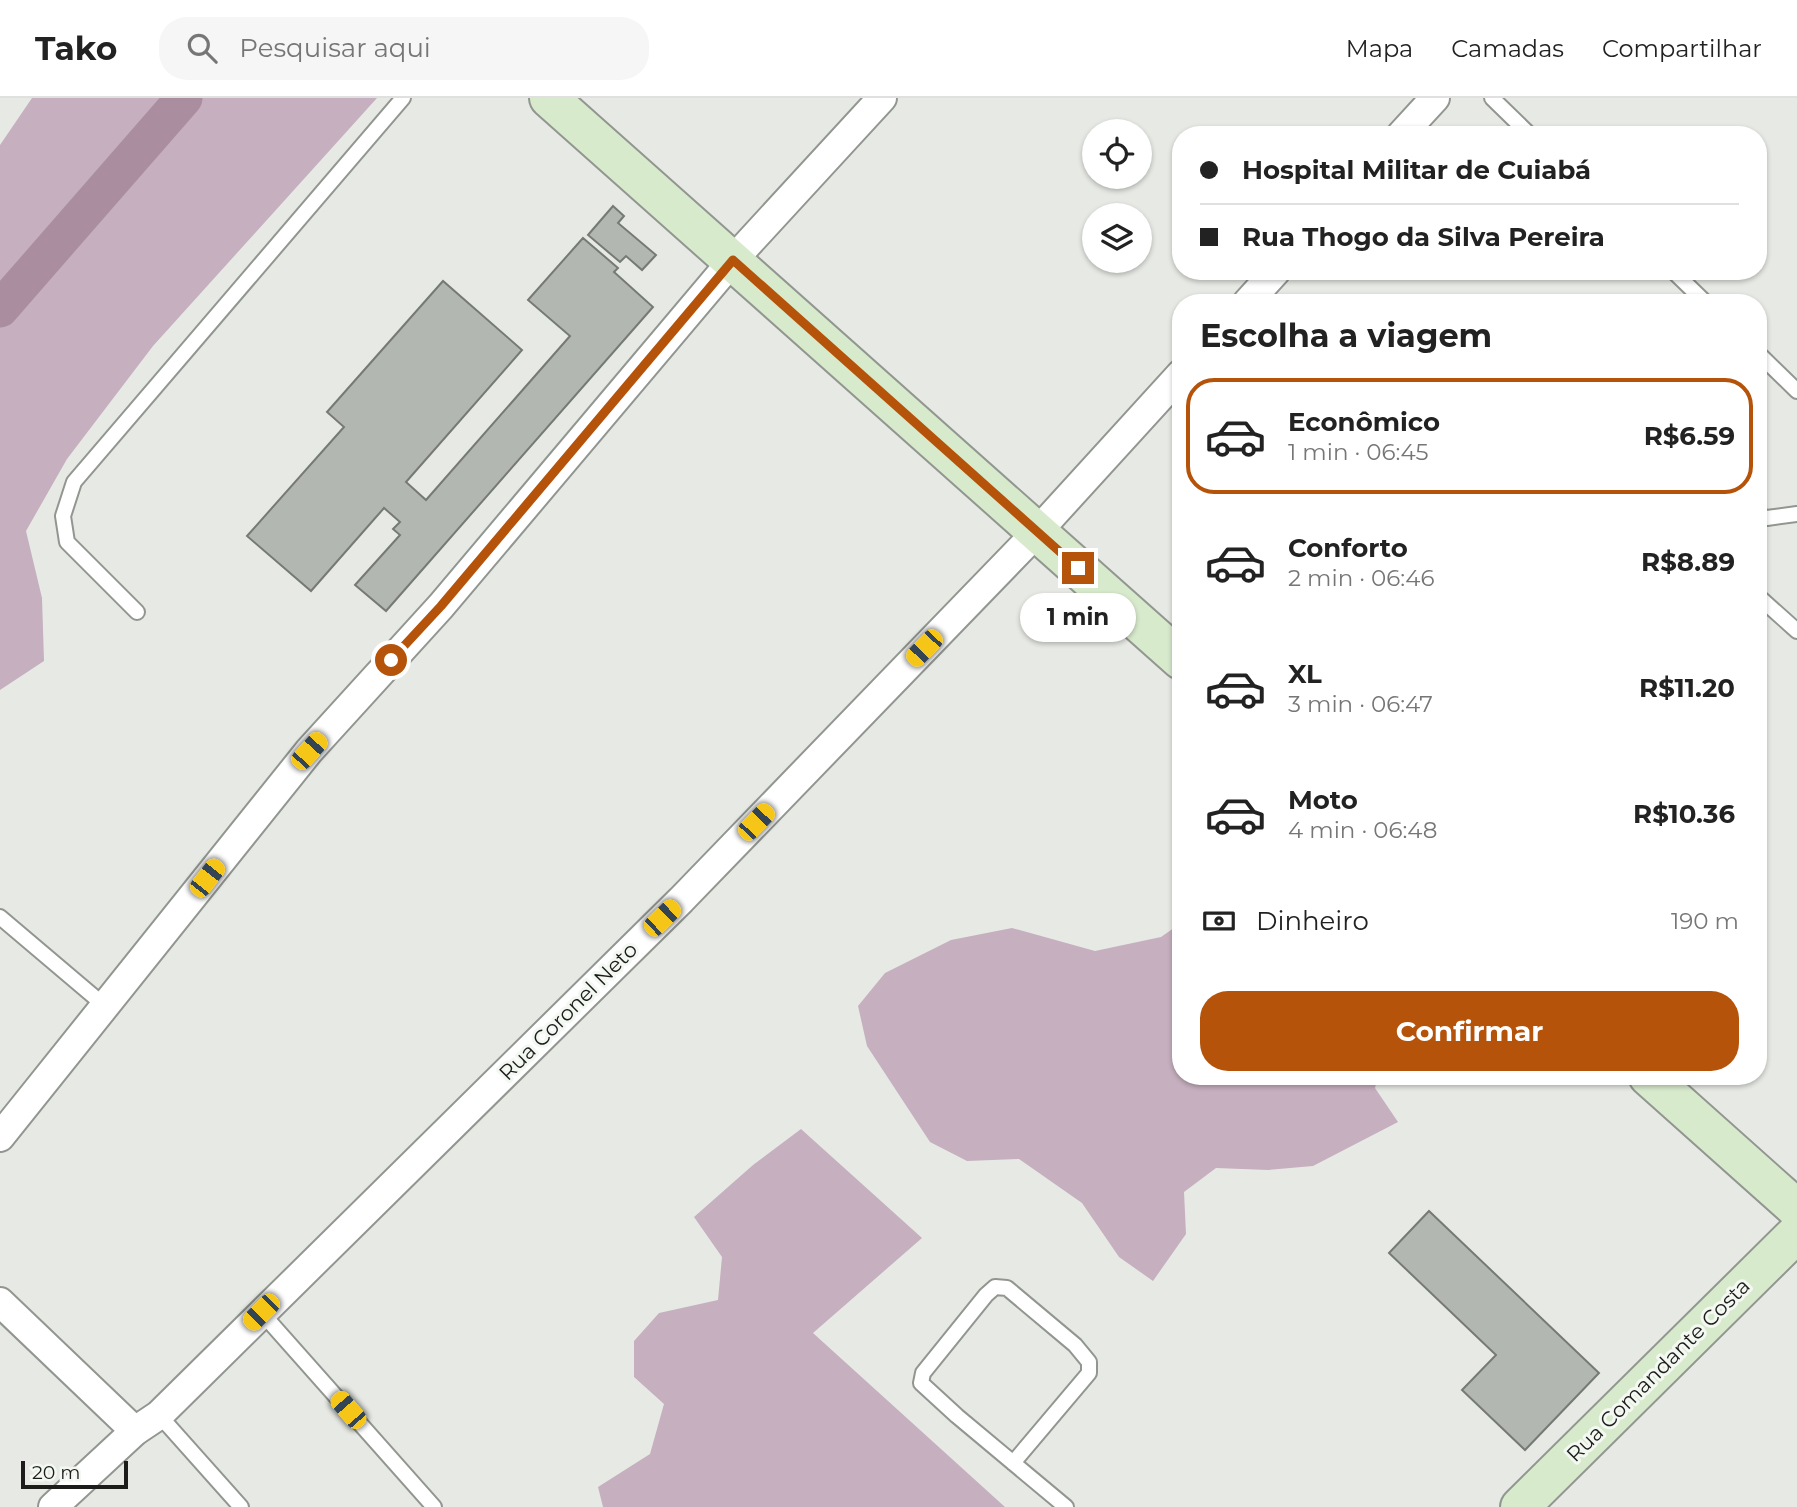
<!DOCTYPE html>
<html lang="pt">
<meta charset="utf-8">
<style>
:root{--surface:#fff;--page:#f6f6f6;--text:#222;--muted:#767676;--line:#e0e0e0;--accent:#b45309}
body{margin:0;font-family:Montserrat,sans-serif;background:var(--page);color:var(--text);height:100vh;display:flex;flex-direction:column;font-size:26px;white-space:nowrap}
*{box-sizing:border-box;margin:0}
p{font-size:23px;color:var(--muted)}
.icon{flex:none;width:38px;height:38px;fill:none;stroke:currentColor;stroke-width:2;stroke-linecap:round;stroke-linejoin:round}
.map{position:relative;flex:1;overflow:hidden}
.panel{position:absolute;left:1172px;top:196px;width:595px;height:791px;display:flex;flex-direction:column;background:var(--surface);border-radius:28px;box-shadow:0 2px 5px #0004}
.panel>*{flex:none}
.guide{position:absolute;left:1172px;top:28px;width:595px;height:154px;border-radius:28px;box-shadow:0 2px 5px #0004;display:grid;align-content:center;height:154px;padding:0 28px;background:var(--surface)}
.buttons{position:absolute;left:1082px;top:21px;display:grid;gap:14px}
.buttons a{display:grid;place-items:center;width:70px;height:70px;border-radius:50%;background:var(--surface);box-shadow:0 2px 5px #0004;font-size:35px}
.scale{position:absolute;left:21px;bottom:18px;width:107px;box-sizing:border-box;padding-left:7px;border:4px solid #1c1d1b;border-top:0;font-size:19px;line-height:24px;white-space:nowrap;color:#1c1d1b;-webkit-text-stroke:5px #f4f8f2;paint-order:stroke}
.end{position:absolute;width:32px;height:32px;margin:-16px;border:9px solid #b45309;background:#fff;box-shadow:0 0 0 4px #fff}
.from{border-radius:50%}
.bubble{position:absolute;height:49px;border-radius:24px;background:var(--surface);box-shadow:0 2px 5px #0004;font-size:23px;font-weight:700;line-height:49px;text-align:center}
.car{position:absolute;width:21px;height:42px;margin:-21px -10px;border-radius:9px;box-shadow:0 0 5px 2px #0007;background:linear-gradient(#f5c518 24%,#345 0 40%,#f5c518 0 76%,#345 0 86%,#f5c518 0)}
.guide b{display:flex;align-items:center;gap:24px;height:66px;font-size:26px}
.guide b+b{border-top:2px solid var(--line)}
.guide i{width:18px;height:18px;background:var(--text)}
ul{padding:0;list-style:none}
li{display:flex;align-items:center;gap:21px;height:116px;margin:0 14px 10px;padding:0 14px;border:4px solid transparent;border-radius:28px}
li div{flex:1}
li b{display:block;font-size:26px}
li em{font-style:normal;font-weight:700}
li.selected{border-color:var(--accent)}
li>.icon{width:63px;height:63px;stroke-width:1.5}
h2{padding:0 28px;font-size:32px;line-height:84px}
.pay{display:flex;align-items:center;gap:18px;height:77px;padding:0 28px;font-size:26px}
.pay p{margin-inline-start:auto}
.cta{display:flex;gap:14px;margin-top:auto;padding:14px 28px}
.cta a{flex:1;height:80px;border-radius:28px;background:var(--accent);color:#fff;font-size:28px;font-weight:700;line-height:80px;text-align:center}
header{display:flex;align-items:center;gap:42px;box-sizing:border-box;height:98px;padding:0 35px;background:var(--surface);border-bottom:2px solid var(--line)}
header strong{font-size:33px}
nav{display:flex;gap:38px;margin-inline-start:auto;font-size:24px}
.search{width:490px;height:63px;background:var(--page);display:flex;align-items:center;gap:18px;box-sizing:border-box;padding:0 24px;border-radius:28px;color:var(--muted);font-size:26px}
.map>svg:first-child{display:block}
.green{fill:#c6afbe}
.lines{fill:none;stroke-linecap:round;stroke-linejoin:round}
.canal{stroke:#aa8ea0;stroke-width:37}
.building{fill:#b3b7b1;stroke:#767a74;stroke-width:2}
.lane-casing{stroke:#929690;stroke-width:18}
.street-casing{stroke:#929690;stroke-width:32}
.secondary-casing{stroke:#929690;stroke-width:42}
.lane{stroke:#fff;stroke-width:14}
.street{stroke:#fff;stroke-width:28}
.secondary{stroke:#d8eacc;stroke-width:38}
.route{stroke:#b45309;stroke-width:9}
.labels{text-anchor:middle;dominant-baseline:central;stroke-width:6;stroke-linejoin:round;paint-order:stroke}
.street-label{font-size:21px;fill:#1c1d1b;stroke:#f4f8f2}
</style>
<header>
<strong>Tako</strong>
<div class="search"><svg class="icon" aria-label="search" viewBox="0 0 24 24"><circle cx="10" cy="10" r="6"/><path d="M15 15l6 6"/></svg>Pesquisar aqui</div>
<nav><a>Mapa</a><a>Camadas</a><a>Compartilhar</a></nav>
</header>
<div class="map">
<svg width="1797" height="1409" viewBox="0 0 1797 1409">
<rect width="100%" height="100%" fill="#e7eae4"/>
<g class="green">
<path d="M32,0H377L153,248L67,361L26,433L42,500L44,563L0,592V47Z"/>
<path d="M1181,825V978H1378L1375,990L1398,1024L1313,1068L1268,1072L1216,1070L1184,1094L1186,1136L1153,1183L1119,1159L1082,1105L1019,1061L967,1063L930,1044L867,948L858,908L885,875L951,842L1012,830L1095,853L1161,839Z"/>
<path d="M801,1031L922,1140L813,1235L1005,1409H603L598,1389L650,1356L664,1306L634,1279V1243L659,1215L718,1202L722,1159L694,1119L753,1067Z"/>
</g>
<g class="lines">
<path class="canal" d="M0,211L184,0"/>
</g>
<g class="building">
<path d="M613,108L624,118L618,125L656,157L642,172L626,158L620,164L588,137Z"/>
<path d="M583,140L618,170L614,174L653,209L386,513L355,487L400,437L393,431L400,424L384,410L311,493L247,438L344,329L327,314L443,183L522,252L406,384L426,402L570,238L528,202Z"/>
<path d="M1429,1113L1599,1275L1525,1352L1462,1292L1496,1257L1389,1155Z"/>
</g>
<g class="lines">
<defs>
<g id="lane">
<path d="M1492,0L1530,37"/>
<path d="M1673,173L1706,205"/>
<path d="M1759,256L1797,293"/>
<path d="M1759,418L1767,420L1797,416"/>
<path d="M1759,499L1797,533"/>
<path d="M137,514L67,444L63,418L74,384L403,0"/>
<path d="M0,819L105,908"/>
<path d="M261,1214L434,1409"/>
<path d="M159,1317L241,1409"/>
<path d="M1013,1365L1089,1275V1264L1075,1247L1007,1190L995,1189L986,1197L923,1275L921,1285L957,1318L1066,1409"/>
</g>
<g id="street">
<path d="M1401,37L1435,0"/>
<path d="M1247,205L1276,173"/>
<path d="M0,1039L309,653L441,508L733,162L882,0"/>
<path d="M0,1204L135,1333"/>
<path d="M53,1409L135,1333L159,1317L681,802L1037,434L1181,276"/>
</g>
<g id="secondary">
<path d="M549,0L1181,562"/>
<path d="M1648,978L1797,1111"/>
<path d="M1520,1409L1797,1135"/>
</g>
</defs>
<use href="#lane" class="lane-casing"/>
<use href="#street" class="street-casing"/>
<use href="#secondary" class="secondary-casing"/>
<use href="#lane" class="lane"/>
<use href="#street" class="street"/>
<use href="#secondary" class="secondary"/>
</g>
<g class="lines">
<path class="route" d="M391,562L441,508L733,162L1078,470"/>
</g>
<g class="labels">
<g class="street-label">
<text transform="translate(568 913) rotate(-45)">Rua Coronel Neto</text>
<text transform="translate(1658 1272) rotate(-45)">Rua Comandante Costa</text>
</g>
</g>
</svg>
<div class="buttons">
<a><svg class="icon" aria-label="locate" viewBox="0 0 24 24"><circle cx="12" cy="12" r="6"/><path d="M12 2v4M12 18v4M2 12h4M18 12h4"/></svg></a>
<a><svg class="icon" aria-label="layers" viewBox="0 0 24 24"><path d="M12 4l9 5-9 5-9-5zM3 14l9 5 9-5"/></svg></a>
</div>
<div class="scale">20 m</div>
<i class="end from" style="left:391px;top:562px"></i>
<i class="end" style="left:1078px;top:470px"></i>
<div class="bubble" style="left:1020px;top:495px;width:116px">1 min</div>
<i class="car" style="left:924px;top:550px;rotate:224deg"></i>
<i class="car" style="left:309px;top:653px;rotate:42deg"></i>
<i class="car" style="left:756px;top:724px;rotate:44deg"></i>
<i class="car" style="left:207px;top:780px;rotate:38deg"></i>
<i class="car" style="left:662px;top:820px;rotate:46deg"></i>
<i class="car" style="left:261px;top:1214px;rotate:225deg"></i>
<i class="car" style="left:348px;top:1312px;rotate:319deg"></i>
<div class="guide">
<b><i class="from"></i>Hospital Militar de Cuiabá</b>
<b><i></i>Rua Thogo da Silva Pereira</b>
</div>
<section class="panel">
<h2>Escolha a viagem</h2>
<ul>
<li class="selected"><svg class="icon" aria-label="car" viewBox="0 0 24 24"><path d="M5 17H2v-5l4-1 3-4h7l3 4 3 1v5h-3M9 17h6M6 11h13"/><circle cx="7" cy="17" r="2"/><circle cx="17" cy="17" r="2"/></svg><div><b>Econômico</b><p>1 min · 06:45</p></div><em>R$6.59</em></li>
<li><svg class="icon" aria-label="car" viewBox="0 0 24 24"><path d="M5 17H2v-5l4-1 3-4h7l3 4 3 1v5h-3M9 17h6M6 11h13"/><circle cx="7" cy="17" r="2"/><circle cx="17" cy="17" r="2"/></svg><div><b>Conforto</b><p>2 min · 06:46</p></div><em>R$8.89</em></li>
<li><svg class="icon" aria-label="car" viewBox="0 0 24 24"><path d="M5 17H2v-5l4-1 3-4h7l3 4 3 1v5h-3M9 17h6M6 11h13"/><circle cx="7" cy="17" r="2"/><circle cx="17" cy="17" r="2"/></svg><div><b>XL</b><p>3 min · 06:47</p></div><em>R$11.20</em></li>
<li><svg class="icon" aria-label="car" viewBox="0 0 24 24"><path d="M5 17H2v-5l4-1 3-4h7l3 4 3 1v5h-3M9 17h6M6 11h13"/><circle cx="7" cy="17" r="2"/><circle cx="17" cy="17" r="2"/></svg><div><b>Moto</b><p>4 min · 06:48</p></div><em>R$10.36</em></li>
</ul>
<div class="pay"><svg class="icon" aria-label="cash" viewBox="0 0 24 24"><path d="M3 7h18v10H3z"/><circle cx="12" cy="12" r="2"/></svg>Dinheiro<p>190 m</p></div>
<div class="cta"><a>Confirmar</a></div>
</section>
</div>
